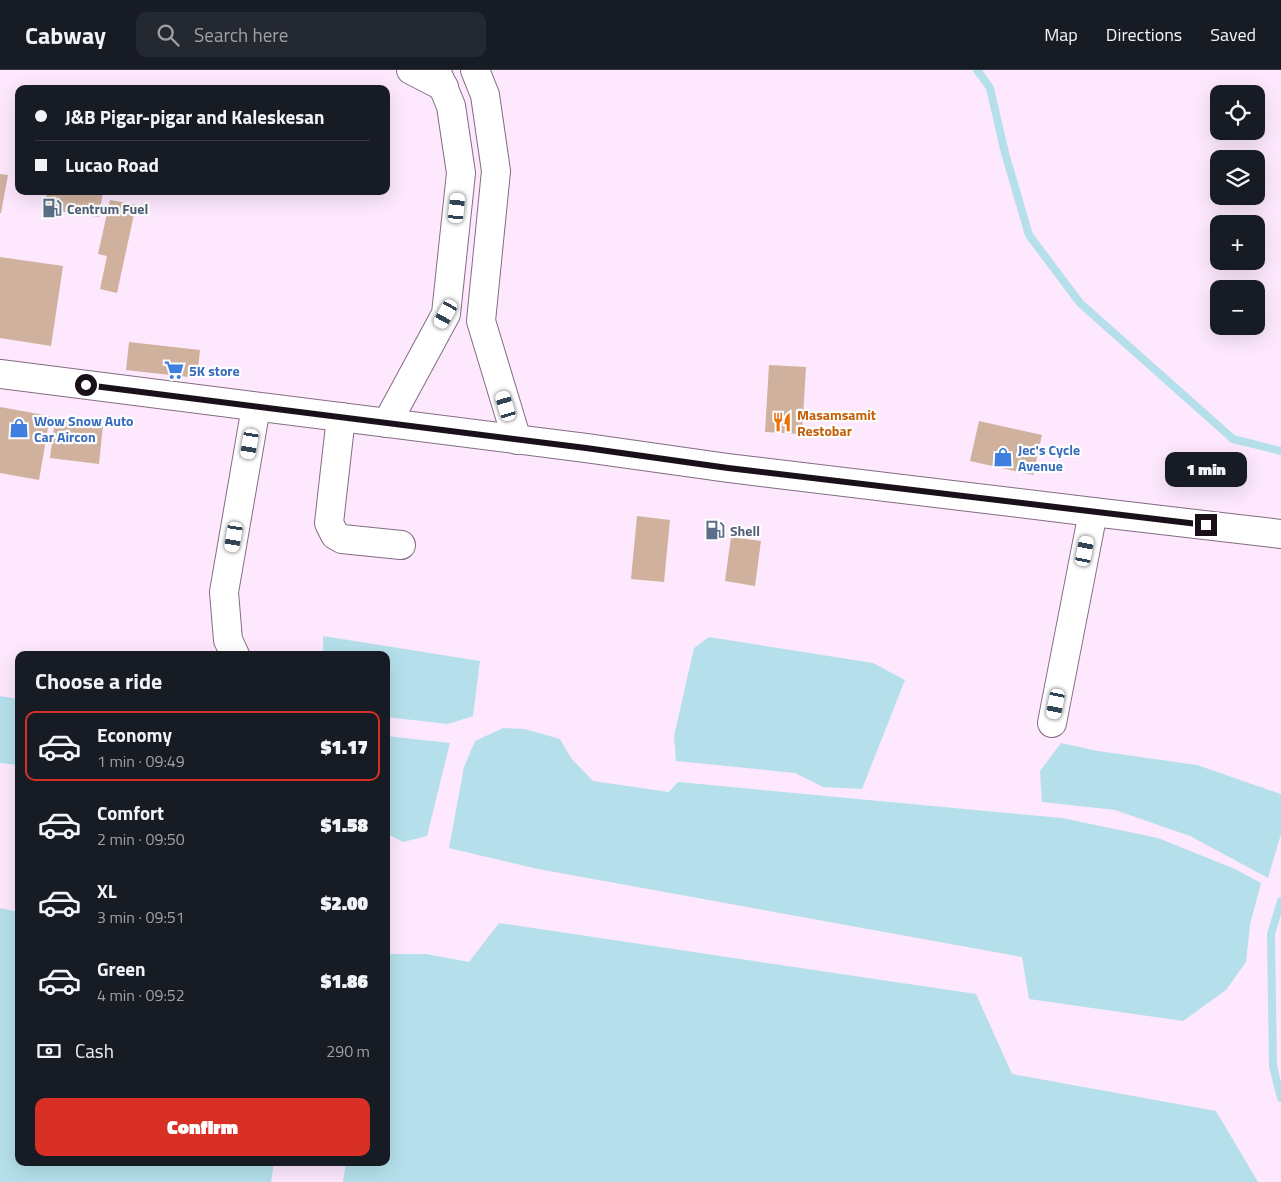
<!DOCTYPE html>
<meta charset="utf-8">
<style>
:root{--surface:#171b24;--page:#242831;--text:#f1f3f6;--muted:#9ea1a6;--line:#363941;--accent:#d93025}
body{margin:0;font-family:"Titillium Web",sans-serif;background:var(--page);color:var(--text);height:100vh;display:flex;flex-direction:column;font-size:19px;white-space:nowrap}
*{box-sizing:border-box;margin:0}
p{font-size:16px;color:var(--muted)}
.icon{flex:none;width:28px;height:28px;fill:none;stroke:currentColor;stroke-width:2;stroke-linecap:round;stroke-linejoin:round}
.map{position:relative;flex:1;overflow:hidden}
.side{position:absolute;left:15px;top:581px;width:375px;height:515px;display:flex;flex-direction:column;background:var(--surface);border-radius:10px;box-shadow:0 5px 20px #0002}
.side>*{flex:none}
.hud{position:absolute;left:15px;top:15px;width:375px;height:110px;border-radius:10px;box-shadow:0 5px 20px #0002;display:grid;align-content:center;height:110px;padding:0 20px;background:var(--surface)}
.controls{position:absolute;left:1210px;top:15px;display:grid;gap:10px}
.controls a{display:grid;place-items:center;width:55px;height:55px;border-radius:10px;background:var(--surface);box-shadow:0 5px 20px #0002;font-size:25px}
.end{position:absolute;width:22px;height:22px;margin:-11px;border:6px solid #191019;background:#fff;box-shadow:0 0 0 2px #fff}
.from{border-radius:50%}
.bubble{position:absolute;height:35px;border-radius:10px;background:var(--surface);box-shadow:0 5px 20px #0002;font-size:16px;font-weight:800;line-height:35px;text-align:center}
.car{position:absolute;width:15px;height:30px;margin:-15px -8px;border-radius:6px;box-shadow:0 0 4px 1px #0007;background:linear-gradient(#fff 24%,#345 0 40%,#fff 0 76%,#345 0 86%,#fff 0)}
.hud b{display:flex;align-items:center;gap:18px;height:48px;font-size:19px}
.hud b+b{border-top:1px solid var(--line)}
.hud i{width:12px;height:12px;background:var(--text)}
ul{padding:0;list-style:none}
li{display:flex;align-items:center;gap:15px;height:70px;margin:0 10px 8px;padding:0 10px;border:2px solid transparent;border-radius:10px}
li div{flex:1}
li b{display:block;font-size:19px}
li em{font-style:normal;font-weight:800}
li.selected{border-color:var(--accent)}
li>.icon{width:45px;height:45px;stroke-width:1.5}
h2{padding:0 20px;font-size:22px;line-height:60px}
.pay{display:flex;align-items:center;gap:12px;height:55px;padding:0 20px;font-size:19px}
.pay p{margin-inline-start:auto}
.button{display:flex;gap:10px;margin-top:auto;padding:10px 20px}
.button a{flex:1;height:58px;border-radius:10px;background:var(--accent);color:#fff;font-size:20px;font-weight:800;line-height:58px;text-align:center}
header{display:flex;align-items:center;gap:30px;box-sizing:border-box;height:70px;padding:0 25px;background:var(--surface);border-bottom:1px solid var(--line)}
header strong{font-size:24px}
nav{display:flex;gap:28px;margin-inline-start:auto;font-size:18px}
.search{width:350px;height:45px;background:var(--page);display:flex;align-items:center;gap:12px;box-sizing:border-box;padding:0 18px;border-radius:10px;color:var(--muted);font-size:19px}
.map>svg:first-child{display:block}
.water{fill:#b5e0eb}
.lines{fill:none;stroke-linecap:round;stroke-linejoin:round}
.stream{stroke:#b5e0eb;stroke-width:8}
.building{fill:#cfb19e}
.minor-casing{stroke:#836c83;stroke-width:30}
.highway-casing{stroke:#836c83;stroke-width:30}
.minor{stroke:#fff;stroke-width:28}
.highway{stroke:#fff;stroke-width:28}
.route{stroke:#191019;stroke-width:6}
.labels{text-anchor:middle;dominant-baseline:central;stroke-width:4.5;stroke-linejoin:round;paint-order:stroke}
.service-label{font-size:14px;font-weight:bold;fill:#4e5e75;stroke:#fdfdfd;text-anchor:start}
.shop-label{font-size:14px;font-weight:bold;fill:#366cbe;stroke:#fdfdfd;text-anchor:start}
.food-label{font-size:14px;font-weight:bold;fill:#c56008;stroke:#fdfdfd;text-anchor:start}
</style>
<header>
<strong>Cabway</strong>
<div class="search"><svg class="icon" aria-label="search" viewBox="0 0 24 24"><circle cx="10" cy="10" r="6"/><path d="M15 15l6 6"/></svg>Search here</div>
<nav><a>Map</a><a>Directions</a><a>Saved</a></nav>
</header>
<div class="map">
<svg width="1281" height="1112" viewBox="0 0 1281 1112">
<rect width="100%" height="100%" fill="#fde8fd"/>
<g class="water">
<path d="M323,566L480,591L473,646L448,654L386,647V585H323Z"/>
<path d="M709,567L873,593L905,610L862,719L823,717L795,703L676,691L674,666L694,578Z"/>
<path d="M0,626L19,629V695L0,693Z"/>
<path d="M503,658L525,659L560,669L571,688L593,711L669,722L678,712L1062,748L1158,768L1235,799L1261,813L1250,855L1246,892L1226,920L1183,951L1029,929L1022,887L538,799L449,778L464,697L475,671Z"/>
<path d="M386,666L450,673L427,766L403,772L386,763Z"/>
<path d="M1061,673L1098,681L1197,695L1281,724V764L1268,808L1190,766L1115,740L1042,732L1040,701Z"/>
<path d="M0,838L19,842V1092L274,1093L271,1112H0Z"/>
<path d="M499,853L976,924L1012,1004L1216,1041L1258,1112H343L346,1093L386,1092V884H426L469,892Z"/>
</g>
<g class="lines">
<g class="stream">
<path d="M977,0L990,18L1005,83L1029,165L1080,233L1233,369L1281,381"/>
<path d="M1281,831L1271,864L1273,996L1281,1028"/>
</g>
</g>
<g class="building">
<path d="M0,104L8,105L1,143H0Z"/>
<path d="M47,121H94L103,122L99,147L44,139Z"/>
<path d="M110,130L136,135L117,223L100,219L107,186L98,184Z"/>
<path d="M0,187L63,196L51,276L0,268Z"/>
<path d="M129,272L200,280L197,308L126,300Z"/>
<path d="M769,295L806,297L802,364L765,362Z"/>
<path d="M0,337L50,346L39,410L0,403Z"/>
<path d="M55,349L103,355L99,394L50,388Z"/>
<path d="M979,351L1042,365L1033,405L970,391Z"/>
<path d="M637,446L670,450L664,512L631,509Z"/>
<path d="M731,467L761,471L755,516L725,511Z"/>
</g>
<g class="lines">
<defs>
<g id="minor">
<path d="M411,0L444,17"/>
<path d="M475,0L485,25L496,101L481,251L517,370"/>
<path d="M341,347L329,453L335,465L342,469L401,475"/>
<path d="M387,353L446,244L461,103L451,36L436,0"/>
<path d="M235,585L228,570L224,522L256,337"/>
<path d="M1052,653L1093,442"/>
</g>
<path id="highway" d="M0,304L586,378L728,398L1093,442L1281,464"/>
</defs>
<use href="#minor" class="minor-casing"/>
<use href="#highway" class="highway-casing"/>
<use href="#minor" class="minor"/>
<use href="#highway" class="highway"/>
</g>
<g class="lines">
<path class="route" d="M86,315L586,378L728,398L1206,455"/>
</g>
<defs>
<symbol id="fuel-bare" viewBox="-9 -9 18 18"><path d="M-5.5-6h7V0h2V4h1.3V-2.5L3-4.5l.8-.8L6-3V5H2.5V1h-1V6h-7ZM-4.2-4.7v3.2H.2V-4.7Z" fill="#5c6f8a" stroke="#fdfdfd" stroke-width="2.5" paint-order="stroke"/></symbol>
<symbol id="supermarket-bare" viewBox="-9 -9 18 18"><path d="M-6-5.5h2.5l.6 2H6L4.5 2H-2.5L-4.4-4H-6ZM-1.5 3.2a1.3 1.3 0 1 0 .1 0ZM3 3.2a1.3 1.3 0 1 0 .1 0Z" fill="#3f7fe0" stroke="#fdfdfd" stroke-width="2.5" paint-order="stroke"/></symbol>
<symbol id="restaurant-bare" viewBox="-9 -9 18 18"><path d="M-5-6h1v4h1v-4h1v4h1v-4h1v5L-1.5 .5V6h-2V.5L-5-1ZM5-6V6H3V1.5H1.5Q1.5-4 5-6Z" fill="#e8710a" stroke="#fdfdfd" stroke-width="2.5" paint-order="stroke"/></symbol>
<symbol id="shop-bare" viewBox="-9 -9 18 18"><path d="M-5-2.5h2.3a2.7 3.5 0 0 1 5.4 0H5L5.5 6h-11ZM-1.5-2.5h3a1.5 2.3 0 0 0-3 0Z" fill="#3f7fe0" stroke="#fdfdfd" stroke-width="2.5" paint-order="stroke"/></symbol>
</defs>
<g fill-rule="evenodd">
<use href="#fuel-bare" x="38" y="124" width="28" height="28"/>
<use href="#supermarket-bare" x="160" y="286" width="28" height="28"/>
<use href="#restaurant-bare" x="768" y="338" width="28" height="28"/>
<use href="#shop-bare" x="5" y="344" width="28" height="28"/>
<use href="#shop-bare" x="989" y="373" width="28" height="28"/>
<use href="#fuel-bare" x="701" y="446" width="28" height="28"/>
</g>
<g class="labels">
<g class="service-label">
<text x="67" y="138">Centrum Fuel</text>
<text x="730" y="460">Shell</text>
</g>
<g class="shop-label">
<text x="189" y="300">5K store</text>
<text x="34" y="350">Wow Snow Auto<tspan x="34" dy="16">Car Aircon</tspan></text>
<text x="1018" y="379">Jec's Cycle<tspan x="1018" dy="16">Avenue</tspan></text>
</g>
<g class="food-label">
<text x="797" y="344">Masamsamit<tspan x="797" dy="16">Restobar</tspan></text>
</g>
</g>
</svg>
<div class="controls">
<a><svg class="icon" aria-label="locate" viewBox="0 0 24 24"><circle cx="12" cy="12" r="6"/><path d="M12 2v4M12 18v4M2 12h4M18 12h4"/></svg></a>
<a><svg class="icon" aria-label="layers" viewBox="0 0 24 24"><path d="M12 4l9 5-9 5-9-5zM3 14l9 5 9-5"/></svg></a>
<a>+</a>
<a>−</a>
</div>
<i class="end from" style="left:86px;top:315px"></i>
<i class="end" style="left:1206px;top:455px"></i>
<div class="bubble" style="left:1165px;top:382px;width:82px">1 min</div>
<i class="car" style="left:457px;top:138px;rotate:6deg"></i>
<i class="car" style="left:446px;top:244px;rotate:209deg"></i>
<i class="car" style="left:506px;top:336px;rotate:343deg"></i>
<i class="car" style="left:250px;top:374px;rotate:190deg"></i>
<i class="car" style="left:234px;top:467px;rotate:190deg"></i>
<i class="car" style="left:1085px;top:481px;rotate:11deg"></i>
<i class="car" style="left:1056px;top:634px;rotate:191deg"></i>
<div class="hud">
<b><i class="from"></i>J&amp;B Pigar-pigar and Kaleskesan</b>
<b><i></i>Lucao Road</b>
</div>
<section class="side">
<h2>Choose a ride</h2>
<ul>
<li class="selected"><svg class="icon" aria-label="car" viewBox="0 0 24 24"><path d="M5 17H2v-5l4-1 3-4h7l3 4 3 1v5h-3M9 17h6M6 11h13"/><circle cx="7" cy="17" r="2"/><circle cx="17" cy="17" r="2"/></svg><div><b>Economy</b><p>1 min · 09:49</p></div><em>$1.17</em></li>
<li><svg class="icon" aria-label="car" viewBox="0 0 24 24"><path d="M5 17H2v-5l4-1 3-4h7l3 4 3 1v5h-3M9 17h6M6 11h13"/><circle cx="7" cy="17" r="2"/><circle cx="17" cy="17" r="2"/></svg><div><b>Comfort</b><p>2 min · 09:50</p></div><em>$1.58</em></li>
<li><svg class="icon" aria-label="car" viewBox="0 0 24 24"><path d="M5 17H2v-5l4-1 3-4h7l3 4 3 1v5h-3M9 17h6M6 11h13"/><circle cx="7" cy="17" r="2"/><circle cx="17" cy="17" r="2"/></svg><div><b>XL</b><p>3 min · 09:51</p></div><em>$2.00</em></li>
<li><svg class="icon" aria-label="car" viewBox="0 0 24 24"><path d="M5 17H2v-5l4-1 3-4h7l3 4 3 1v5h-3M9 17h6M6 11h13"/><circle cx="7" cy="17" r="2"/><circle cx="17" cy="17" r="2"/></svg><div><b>Green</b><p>4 min · 09:52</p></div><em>$1.86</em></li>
</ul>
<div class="pay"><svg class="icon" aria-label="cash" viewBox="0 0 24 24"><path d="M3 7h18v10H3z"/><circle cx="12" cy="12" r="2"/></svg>Cash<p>290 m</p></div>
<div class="button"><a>Confirm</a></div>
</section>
</div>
